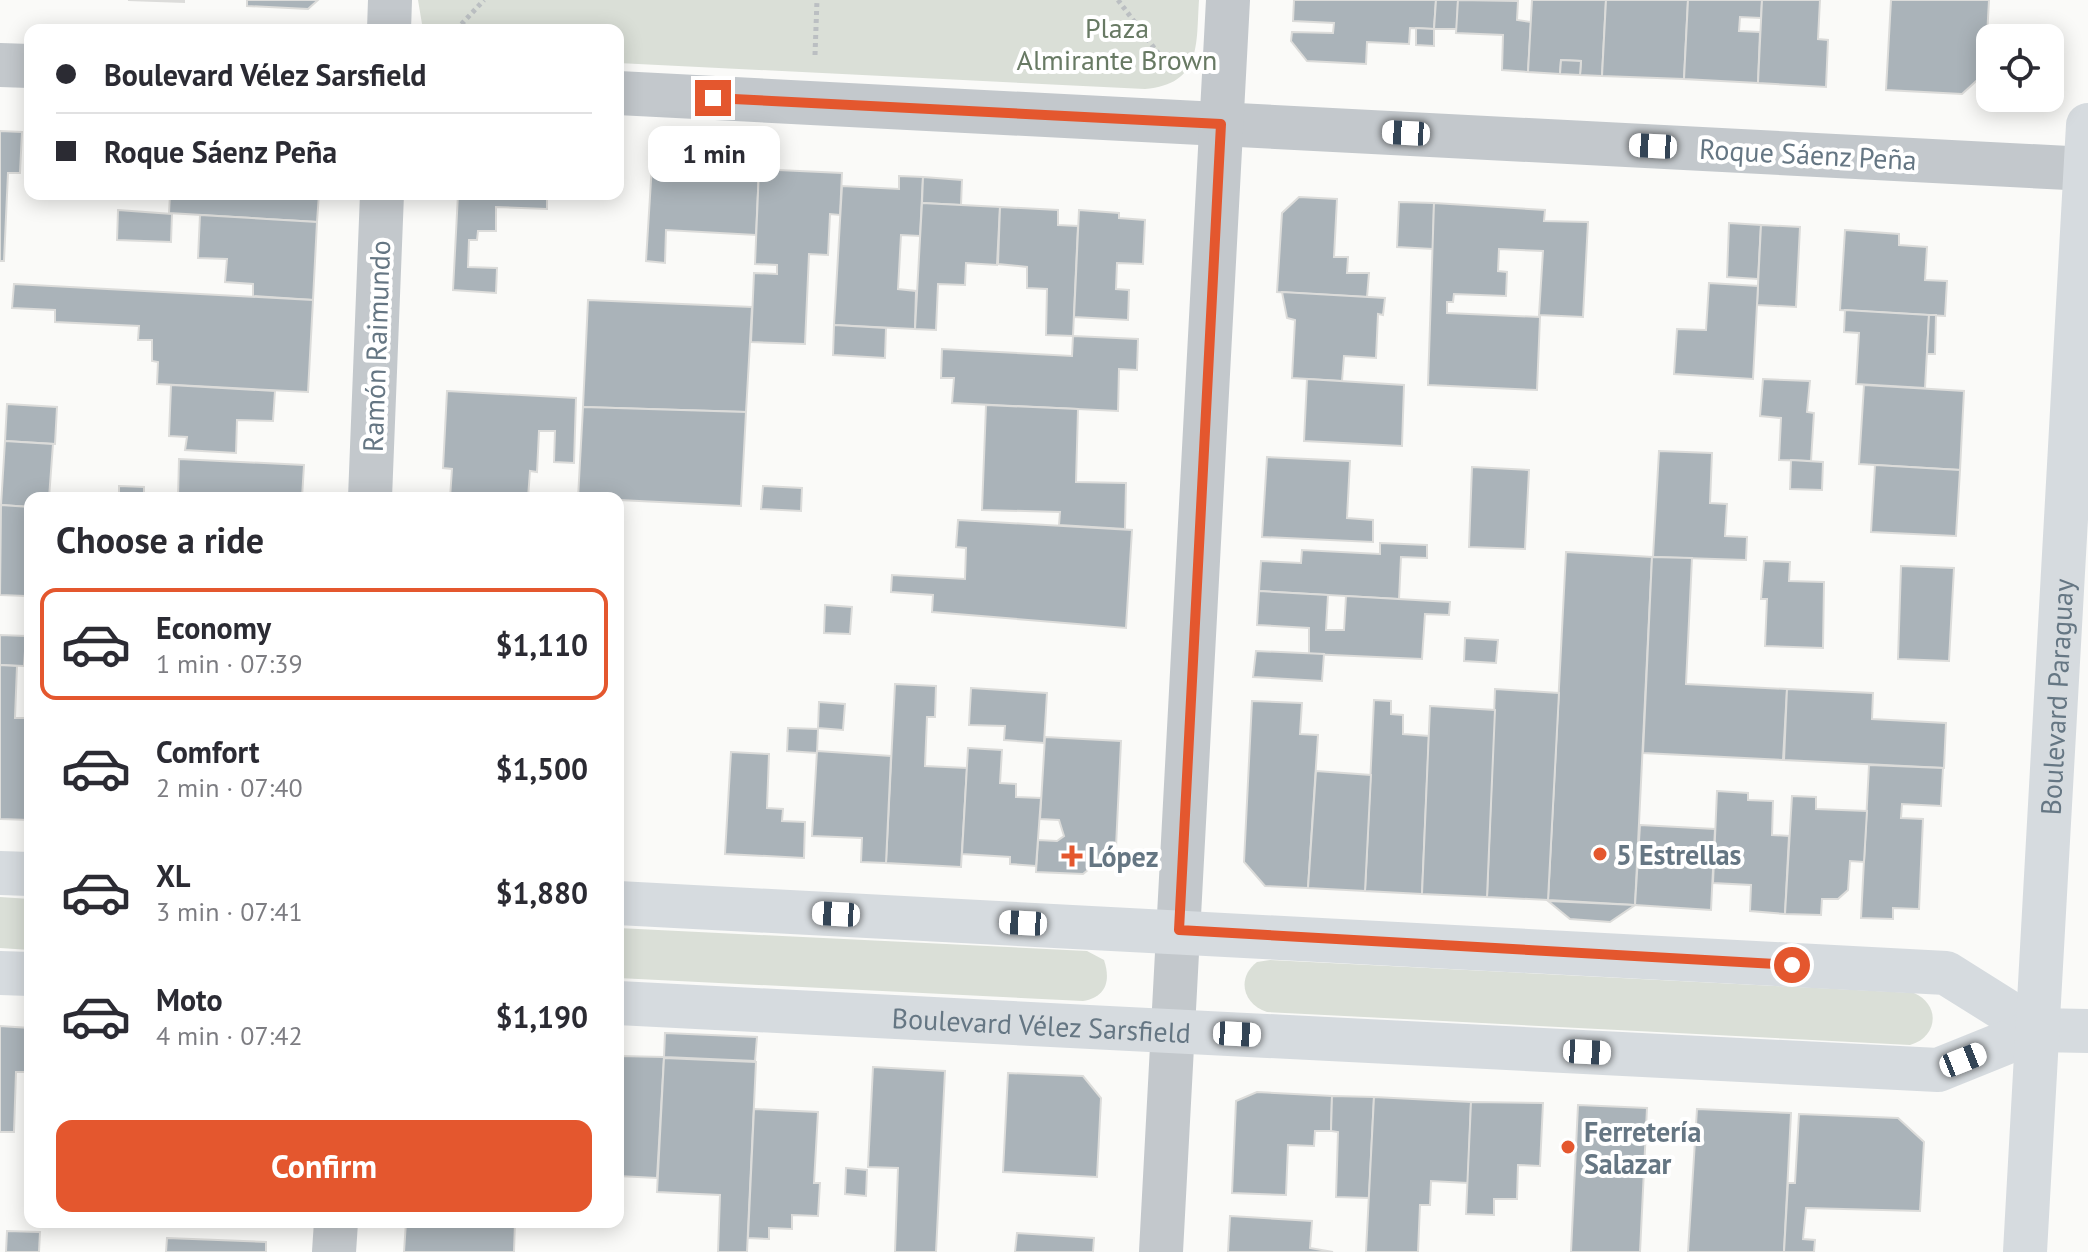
<!DOCTYPE html>
<meta charset="utf-8">
<style>
:root{--surface:#fff;--page:#f2f2f3;--text:#2b2b33;--muted:#7c7c81;--line:#e1e1e2;--accent:#e4572e}
body{margin:0;font-family:"PT Sans",sans-serif;background:var(--page);color:var(--text);height:100vh;display:flex;flex-direction:column;font-size:30px;white-space:nowrap}
*{box-sizing:border-box;margin:0}
p{font-size:26px;color:var(--muted)}
.icon{flex:none;width:44px;height:44px;fill:none;stroke:currentColor;stroke-width:2;stroke-linecap:round;stroke-linejoin:round}
.map{position:relative;flex:1;overflow:hidden}
.details{position:absolute;left:24px;top:492px;width:600px;height:736px;display:flex;flex-direction:column;background:var(--surface);border-radius:16px;box-shadow:0 4px 20px #0003}
.details>*{flex:none}
.hud{position:absolute;left:24px;top:24px;width:600px;height:176px;border-radius:16px;box-shadow:0 4px 20px #0003;display:grid;align-content:center;height:176px;padding:0 32px;background:var(--surface)}
.controls{position:absolute;left:1976px;top:24px;display:grid;gap:16px}
.controls a{display:grid;place-items:center;width:88px;height:88px;border-radius:16px;background:var(--surface);box-shadow:0 4px 20px #0003;font-size:40px}
.end{position:absolute;width:36px;height:36px;margin:-18px;border:10px solid #e4572e;background:#fff;box-shadow:0 0 0 4px #fff}
.from{border-radius:50%}
.bubble{position:absolute;height:56px;border-radius:16px;background:var(--surface);box-shadow:0 4px 20px #0003;font-size:26px;font-weight:600;line-height:56px;text-align:center}
.car{position:absolute;width:24px;height:48px;margin:-24px -12px;border-radius:10px;box-shadow:0 0 6px 2px #0007;background:linear-gradient(#fff 24%,#345 0 40%,#fff 0 76%,#345 0 86%,#fff 0)}
.hud b{display:flex;align-items:center;gap:28px;height:76px;font-size:30px}
.hud b+b{border-top:2px solid var(--line)}
.hud i{width:20px;height:20px;background:var(--text)}
ul{padding:0;list-style:none}
li{display:flex;align-items:center;gap:24px;height:112px;margin:0 16px 12px;padding:0 16px;border:4px solid transparent;border-radius:16px}
li div{flex:1}
li b{display:block;font-size:30px}
li em{font-style:normal;font-weight:600}
li.selected{border-color:var(--accent)}
li>.icon{width:72px;height:72px;stroke-width:1.5}
h2{padding:0 32px;font-size:36px;line-height:96px}
.primary-button{display:flex;gap:16px;margin-top:auto;padding:16px 32px}
.primary-button a{flex:1;height:92px;border-radius:16px;background:var(--accent);color:#fff;font-size:32px;font-weight:600;line-height:92px;text-align:center}
.map>svg:first-child{display:block}
.green{fill:#dadfd7}
.building{fill:#aab3b9;stroke:#dcdcda;stroke-width:2}
.lines{fill:none;stroke-linecap:round;stroke-linejoin:round}
.path{stroke:#bbbfc2;stroke-width:5;stroke-dasharray:4 4;stroke-linecap:butt}
.minor{stroke:#c3c8cc;stroke-width:44}
.major{stroke:#d6dbdf;stroke-width:44}
.route{stroke:#e4572e;stroke-width:10}
.poi-dot{fill:#e4572e;stroke:#fff;stroke-width:3}
.labels{text-anchor:middle;dominant-baseline:central;stroke-width:8;stroke-linejoin:round;paint-order:stroke}
.park-label{font-size:28px;fill:#687a64;stroke:#fff}
.street-label{font-size:28px;fill:#657683;stroke:#fff}
.poi-label{font-size:28px;font-weight:bold;fill:#657683;stroke:#fff;text-anchor:start}
</style>
<div class="map">
<svg width="2088" height="1252" viewBox="0 0 2088 1252">
<rect width="100%" height="100%" fill="#fafaf8"/>
<g class="green">
<path d="M418,0H1199C1196,45 1202,84 1145,89L618,63V30H423Z"/>
<path d="M0,897L30,899V950L0,948Z"/>
<path d="M618,928L1087,951L1104,960C1111,981 1106,997 1083,1001L618,978Z"/>
<path d="M1270,960L1914,993C1941,1005 1938,1037 1910,1045L1267,1012C1243,1004 1236,978 1257,962Z"/>
</g>
<g class="building">
<path d="M128,0H184V2Z"/>
<path d="M247,0H318L308,9L247,6Z"/>
<path d="M1294,0H1436L1434,29L1410,28L1409,44L1367,42L1366,64L1307,61L1291,41L1292,32L1333,33L1334,23L1293,21Z"/>
<path d="M1436,0H1458L1457,29H1434Z"/>
<path d="M1458,0L1518,1L1517,20L1531,22L1528,72L1502,70L1503,35L1456,33Z"/>
<path d="M1532,0H1606L1602,76L1580,75L1581,61L1561,60L1560,74L1528,72Z"/>
<path d="M1606,0H1688L1684,79L1602,76Z"/>
<path d="M1688,0H1762L1761,18L1740,17L1739,31L1760,32L1758,83L1684,79Z"/>
<path d="M1762,0H1820L1818,39L1828,40L1826,87L1758,83Z"/>
<path d="M1891,0H1989L1985,73L1962,94L1886,90Z"/>
<path d="M1416,28L1434,29V46L1416,45Z"/>
<path d="M1561,60L1581,61L1580,75L1560,74Z"/>
<path d="M0,131L22,132L20,173H8L4,261H0Z"/>
<path d="M652,164L759,169L756,235L666,230L665,263L646,261Z"/>
<path d="M759,169L842,173L840,215L830,214L828,255L809,254L805,344L751,342L754,273L777,274V265L755,264Z"/>
<path d="M899,176L923,177L920,236L901,235L898,289L916,291L915,329L834,325L842,186L899,189Z"/>
<path d="M923,177L962,180L961,205L922,203Z"/>
<path d="M170,194H319L317,222L169,213Z"/>
<path d="M458,194H547V209L496,207V231H478L477,240H469L468,267L497,268L496,293L453,290Z"/>
<path d="M1299,197L1337,199L1334,257H1348L1347,273H1369L1367,297L1277,292L1282,213Z"/>
<path d="M1399,202L1434,203L1433,249L1397,247Z"/>
<path d="M922,203L1000,207L997,265L966,263L965,285L938,284L936,330L915,329Z"/>
<path d="M1434,203L1545,210L1544,221L1588,222L1583,317L1539,315L1543,251L1499,249L1498,271L1507,272L1506,296L1454,294L1453,302H1447V313L1540,317L1537,390L1428,385Z"/>
<path d="M1000,207L1058,210V225L1078,226L1073,336L1046,335L1047,289L1027,288V267L998,264Z"/>
<path d="M118,210L172,214L171,242L117,240Z"/>
<path d="M1079,210L1119,213V218L1145,220L1143,264L1117,263L1116,289L1129,290L1128,320L1074,317Z"/>
<path d="M200,215L317,222L313,300L253,296V284L225,282L227,259L198,258Z"/>
<path d="M1729,223L1761,225L1758,279L1727,277Z"/>
<path d="M1761,225L1800,227L1796,307L1757,305Z"/>
<path d="M1845,230L1899,234V245L1927,247L1925,280L1947,281L1945,316L1840,310Z"/>
<path d="M1709,283L1758,286L1753,379L1674,374L1677,329L1706,330Z"/>
<path d="M14,284L313,300L308,392L157,384L158,362L152,361V340H138L139,326L55,322V310L12,308Z"/>
<path d="M1282,292L1385,298L1383,315L1378,314L1376,358L1344,356L1342,381L1292,378L1295,320L1287,318Z"/>
<path d="M588,300L752,307L746,412L583,407Z"/>
<path d="M1845,310L1929,315L1925,388L1856,384L1859,333L1844,332Z"/>
<path d="M1929,315H1936L1935,354H1927Z"/>
<path d="M834,325L886,328L885,358L833,355Z"/>
<path d="M1073,336L1138,339L1137,370L1119,369L1118,411L952,403L954,378H941L942,349L1072,356Z"/>
<path d="M1307,379L1404,385L1402,446L1304,441Z"/>
<path d="M1763,379L1810,381L1807,412L1814,413L1811,461L1779,460L1781,418L1760,416Z"/>
<path d="M171,385L275,391L273,421L237,420L236,453L185,450L187,437L169,436Z"/>
<path d="M1864,385L1964,391L1960,470L1859,464Z"/>
<path d="M447,391L576,398L574,463L554,462L555,431H539L537,472L530,471L528,498H450L452,469L443,468Z"/>
<path d="M7,404L57,407L55,444L5,441Z"/>
<path d="M986,405L1078,409L1076,482L1126,483L1125,529L1059,525L1060,512L982,510Z"/>
<path d="M583,407L746,412L741,506L578,498Z"/>
<path d="M5,441L53,444L49,498H30V507L1,505Z"/>
<path d="M1659,451L1712,453L1710,503L1727,504L1725,536L1747,537L1746,560L1653,557Z"/>
<path d="M1267,457L1350,461L1347,518L1373,520V542L1262,537Z"/>
<path d="M179,459L304,465L302,498L178,497Z"/>
<path d="M1791,460L1823,462L1822,490L1790,489Z"/>
<path d="M1875,465L1960,470L1956,536L1871,532Z"/>
<path d="M1472,467L1529,470L1525,549L1469,547Z"/>
<path d="M119,486L144,487V498H119Z"/>
<path d="M763,486L802,488L801,511L761,509Z"/>
<path d="M1,505L30,507L26,596L0,595Z"/>
<path d="M958,520L1132,530L1126,628L932,612L933,595L891,592L892,575L965,579L966,548L956,547Z"/>
<path d="M1380,543L1427,545V558L1401,557L1399,599L1259,591L1261,561L1301,563L1302,550L1380,554Z"/>
<path d="M1566,552L1652,557L1635,905L1548,900Z"/>
<path d="M1652,557L1692,558L1686,684L1787,689L1783,760L1643,753Z"/>
<path d="M1764,561L1790,562L1789,581L1824,582L1823,648L1765,646L1767,599H1761Z"/>
<path d="M1901,566L1954,568L1949,661L1898,659Z"/>
<path d="M1259,591L1328,595L1326,630H1344L1346,596L1450,602L1449,615L1425,614L1422,659L1309,654V628L1257,625Z"/>
<path d="M825,605L852,607L850,634L824,633Z"/>
<path d="M0,635L26,636L24,666L0,665Z"/>
<path d="M1465,638L1498,640L1496,663L1464,661Z"/>
<path d="M1256,651L1324,654L1322,681L1253,677Z"/>
<path d="M0,665L17,666L15,718H30V820L0,819Z"/>
<path d="M895,684L936,686L935,717H927L925,766L967,768L961,867L886,863Z"/>
<path d="M971,688L1047,693L1044,743L1004,740L1005,726L969,725Z"/>
<path d="M1495,689L1559,693L1548,900L1487,897Z"/>
<path d="M1787,689L1873,693L1872,719L1946,723L1944,768L1784,760Z"/>
<path d="M1374,700L1391,701V714L1403,715V734L1429,736L1422,894L1365,891Z"/>
<path d="M1252,701L1302,703L1300,734L1318,735L1308,888L1265,886L1244,862Z"/>
<path d="M819,702L845,704L843,730L818,728Z"/>
<path d="M1430,706L1495,710L1487,897L1422,894Z"/>
<path d="M788,728L818,729L817,753L787,751Z"/>
<path d="M1045,737L1121,741L1116,847L1083,874L1036,872L1038,840L1057,841L1064,836L1059,820L1040,819Z"/>
<path d="M968,748L1002,750L1000,783L1016,784V797L1041,798L1036,866L1010,864V857L962,854Z"/>
<path d="M817,751L891,756L886,863L861,862L862,838L812,836Z"/>
<path d="M731,752L769,754L767,808L783,809L782,821L805,822L804,858L725,854Z"/>
<path d="M1869,765L1943,768L1941,806L1902,804L1901,818L1923,819L1919,909L1893,908V919L1861,918Z"/>
<path d="M1316,771L1371,775L1365,891L1308,888Z"/>
<path d="M1717,791L1748,793V800L1773,801L1772,835L1789,836L1785,914L1750,911L1751,885L1713,883Z"/>
<path d="M1792,796L1816,797V809L1867,811L1864,862L1850,861L1848,890L1838,899H1822L1821,915L1785,914Z"/>
<path d="M1640,825L1715,829L1711,910L1635,905Z"/>
<path d="M1548,901L1635,905L1610,922L1570,919Z"/>
<path d="M0,1026L30,1028V1072H16L14,1132H0Z"/>
<path d="M665,1033L757,1037L755,1061L664,1057Z"/>
<path d="M618,1056L664,1057L657,1178L618,1176Z"/>
<path d="M664,1058L756,1062L747,1252H718L720,1195L657,1192Z"/>
<path d="M873,1067L945,1071L936,1252H895L898,1168L868,1167Z"/>
<path d="M1008,1073L1083,1076L1101,1098L1097,1177L1003,1172Z"/>
<path d="M1257,1092L1332,1096L1331,1131H1315L1314,1146L1288,1145L1286,1195L1232,1193L1236,1101Z"/>
<path d="M1332,1096L1374,1097L1369,1198L1336,1197L1338,1132L1331,1131Z"/>
<path d="M1374,1097L1471,1102L1468,1183L1431,1181L1430,1205H1420L1418,1252H1366Z"/>
<path d="M1471,1102L1543,1103L1540,1166L1518,1165L1517,1199H1494V1215L1466,1214Z"/>
<path d="M1578,1105L1647,1108L1640,1252H1571Z"/>
<path d="M754,1109L818,1112L814,1183H820L818,1216L792,1215V1229L769,1228V1239L748,1238Z"/>
<path d="M1697,1109L1791,1113L1784,1252H1688Z"/>
<path d="M1799,1114L1898,1118L1924,1142L1920,1211L1806,1208L1803,1239L1815,1240L1814,1252H1784L1788,1183H1795Z"/>
<path d="M846,1168L867,1170L866,1196L845,1194Z"/>
<path d="M1230,1216L1312,1221L1310,1248L1333,1252H1228Z"/>
<path d="M406,1222H515L514,1252H404Z"/>
<path d="M7,1231L40,1232L39,1252H6Z"/>
<path d="M1017,1233L1094,1238L1093,1252H1015Z"/>
<path d="M167,1238L266,1242V1252H166Z"/>
</g>
<g class="lines">
<g class="path">
<path d="M1118,0L1173,73"/>
<path d="M456,30L484,0"/>
<path d="M815,55L817,0"/>
</g>
<g class="minor">
<path d="M389,30L390,0"/>
<path d="M0,65L30,66"/>
<path d="M618,93L2088,169"/>
<path d="M370,498L382,194"/>
<path d="M334,1252L336,1222"/>
<path d="M1161,1252L1228,0"/>
</g>
<g class="major">
<path d="M0,873L30,874"/>
<path d="M618,903L1946,973L2037,1030"/>
<path d="M0,973L30,974"/>
<path id="s1" d="M618,1003L1938,1070L2037,1030L2088,1031"/>
<path id="s2" d="M2025,1252L2088,125"/>
</g>
</g>
<g class="lines">
<path class="route" d="M713,98L1221,124L1179,930L1792,965"/>
</g>
<g class="poi-dot">
<circle cx="1600" cy="854" r="8"/>
<path d="M1068 844h8v8h8v8h-8v8h-8v-8h-8v-8h8z"/>
<circle cx="1568" cy="1147" r="8"/>
</g>
<g class="labels">
<g class="park-label">
<text x="1117" y="27">Plaza<tspan x="1117" dy="32">Almirante Brown</tspan></text>
</g>
<g class="street-label">
<text transform="translate(1808 154) rotate(3)">Roque Sáenz Peña</text>
<text transform="translate(376 346) rotate(-88)">Ramón Raimundo</text>
<text stroke="none"><textPath href="#s2" startOffset="556">Boulevard Paraguay</textPath></text>
<text stroke="none"><textPath href="#s1" startOffset="424">Boulevard Vélez Sarsfield</textPath></text>
</g>
<g class="poi-label">
<text x="1616" y="854">5 Estrellas</text>
<text x="1088" y="856">López</text>
<text x="1584" y="1131">Ferretería<tspan x="1584" dy="32">Salazar</tspan></text>
</g>
</g>
</svg>
<div class="controls">
<a><svg class="icon" aria-label="locate" viewBox="0 0 24 24"><circle cx="12" cy="12" r="6"/><path d="M12 2v4M12 18v4M2 12h4M18 12h4"/></svg></a>
</div>
<i class="end from" style="left:1792px;top:965px"></i>
<i class="end" style="left:713px;top:98px"></i>
<div class="bubble" style="left:648px;top:126px;width:132px">1 min</div>
<i class="car" style="left:1406px;top:133px;rotate:273deg"></i>
<i class="car" style="left:1653px;top:146px;rotate:273deg"></i>
<i class="car" style="left:836px;top:914px;rotate:273deg"></i>
<i class="car" style="left:1023px;top:923px;rotate:273deg"></i>
<i class="car" style="left:1237px;top:1034px;rotate:93deg"></i>
<i class="car" style="left:1587px;top:1052px;rotate:93deg"></i>
<i class="car" style="left:1963px;top:1060px;rotate:68deg"></i>
<div class="hud">
<b><i class="from"></i>Boulevard Vélez Sarsfield</b>
<b><i></i>Roque Sáenz Peña</b>
</div>
<section class="details">
<h2>Choose a ride</h2>
<ul>
<li class="selected"><svg class="icon" aria-label="car" viewBox="0 0 24 24"><path d="M5 17H2v-5l4-1 3-4h7l3 4 3 1v5h-3M9 17h6M6 11h13"/><circle cx="7" cy="17" r="2"/><circle cx="17" cy="17" r="2"/></svg><div><b>Economy</b><p>1 min · 07:39</p></div><em>$1,110</em></li>
<li><svg class="icon" aria-label="car" viewBox="0 0 24 24"><path d="M5 17H2v-5l4-1 3-4h7l3 4 3 1v5h-3M9 17h6M6 11h13"/><circle cx="7" cy="17" r="2"/><circle cx="17" cy="17" r="2"/></svg><div><b>Comfort</b><p>2 min · 07:40</p></div><em>$1,500</em></li>
<li><svg class="icon" aria-label="car" viewBox="0 0 24 24"><path d="M5 17H2v-5l4-1 3-4h7l3 4 3 1v5h-3M9 17h6M6 11h13"/><circle cx="7" cy="17" r="2"/><circle cx="17" cy="17" r="2"/></svg><div><b>XL</b><p>3 min · 07:41</p></div><em>$1,880</em></li>
<li><svg class="icon" aria-label="car" viewBox="0 0 24 24"><path d="M5 17H2v-5l4-1 3-4h7l3 4 3 1v5h-3M9 17h6M6 11h13"/><circle cx="7" cy="17" r="2"/><circle cx="17" cy="17" r="2"/></svg><div><b>Moto</b><p>4 min · 07:42</p></div><em>$1,190</em></li>
</ul>
<div class="primary-button"><a>Confirm</a></div>
</section>
</div>
